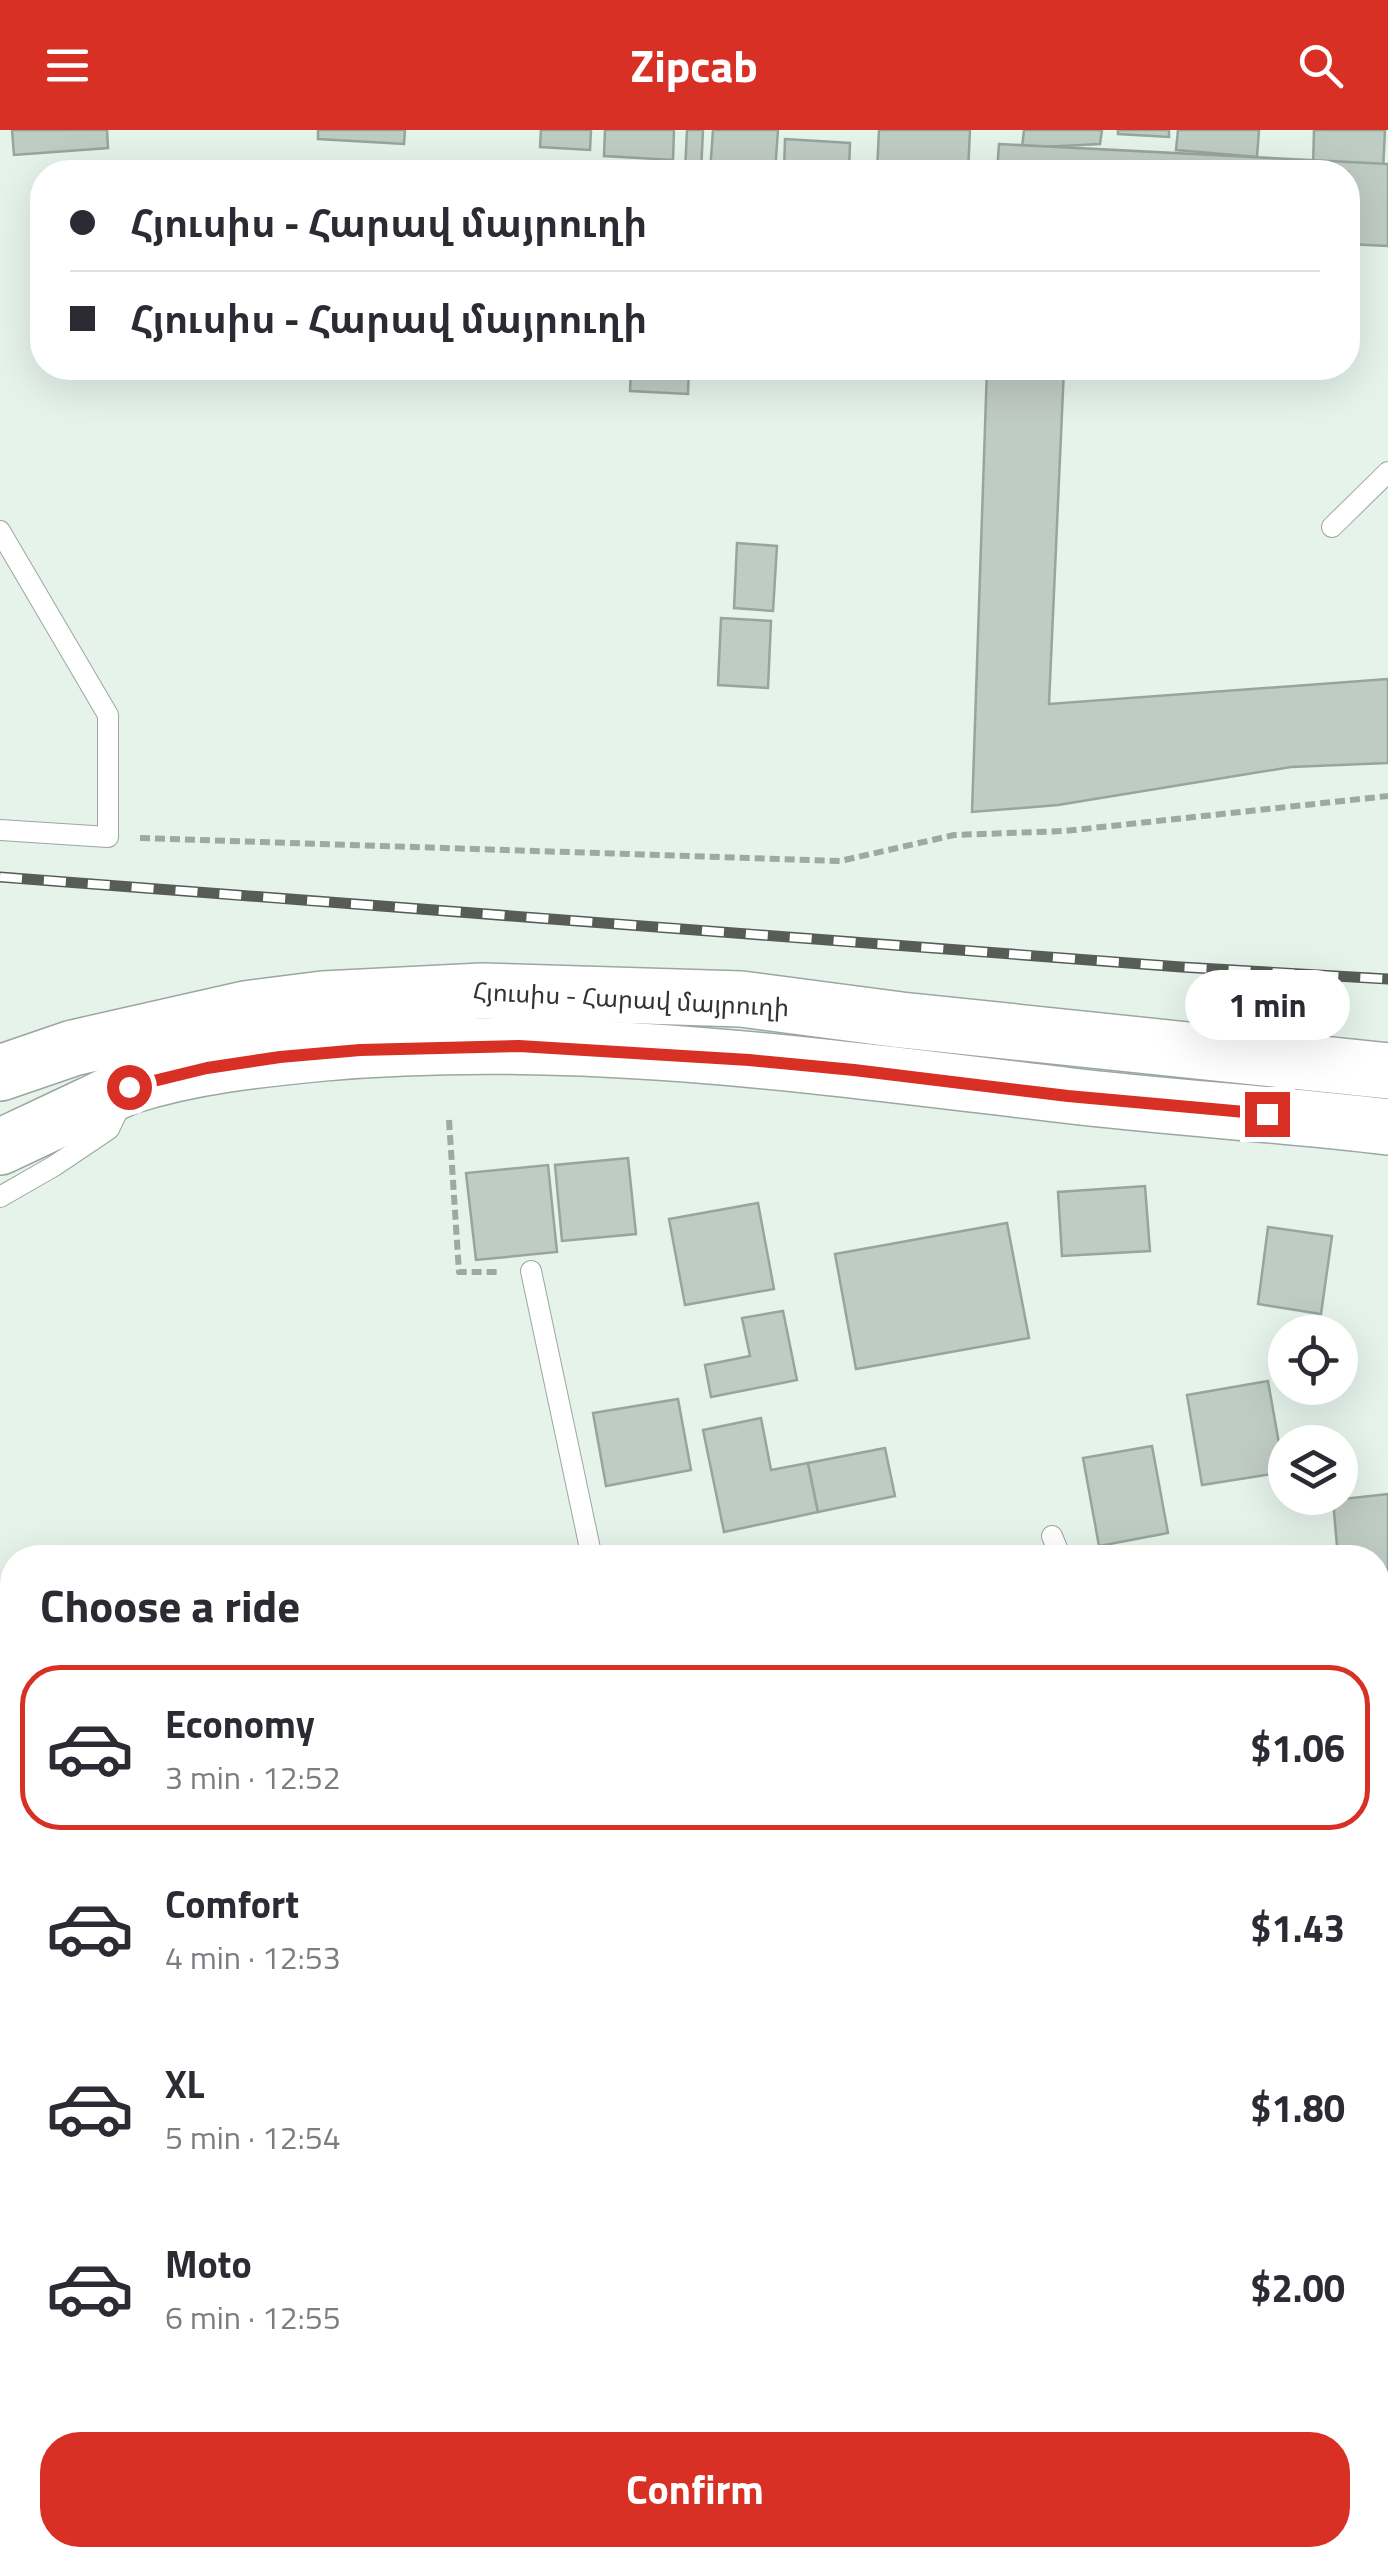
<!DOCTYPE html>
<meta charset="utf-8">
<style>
:root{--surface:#fff;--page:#f2f2f3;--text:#2b2b33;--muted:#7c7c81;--line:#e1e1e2;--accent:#d93025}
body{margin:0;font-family:"Titillium Web","Noto Sans Armenian",sans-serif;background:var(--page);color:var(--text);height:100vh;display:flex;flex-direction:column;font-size:38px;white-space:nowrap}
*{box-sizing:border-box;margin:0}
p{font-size:32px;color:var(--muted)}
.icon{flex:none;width:55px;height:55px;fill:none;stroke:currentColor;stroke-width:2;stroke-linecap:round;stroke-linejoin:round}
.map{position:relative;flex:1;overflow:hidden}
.panel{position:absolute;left:0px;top:1415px;width:1390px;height:1022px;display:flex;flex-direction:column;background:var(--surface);border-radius:40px 40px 0 0;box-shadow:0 10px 40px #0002}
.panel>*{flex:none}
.banner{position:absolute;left:30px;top:30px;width:1330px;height:220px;border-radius:40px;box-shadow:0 10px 40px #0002;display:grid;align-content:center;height:220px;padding:0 40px;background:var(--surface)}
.controls{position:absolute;left:1268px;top:1185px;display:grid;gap:20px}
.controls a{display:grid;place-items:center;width:90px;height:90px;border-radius:50%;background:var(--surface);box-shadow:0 10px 40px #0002;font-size:50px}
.end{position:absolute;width:45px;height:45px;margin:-22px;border:12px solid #d93025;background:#fff;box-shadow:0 0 0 5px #fff}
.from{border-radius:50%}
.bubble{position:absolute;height:70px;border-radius:35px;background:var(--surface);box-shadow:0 10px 40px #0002;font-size:32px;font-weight:700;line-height:70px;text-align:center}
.banner b{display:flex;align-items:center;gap:35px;height:95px;font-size:38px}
.banner b+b{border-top:2px solid var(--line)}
.banner i{width:25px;height:25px;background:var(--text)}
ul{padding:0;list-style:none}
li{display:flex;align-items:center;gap:30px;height:165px;margin:0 20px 15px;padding:0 20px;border:5px solid transparent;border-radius:40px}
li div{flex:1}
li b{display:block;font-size:38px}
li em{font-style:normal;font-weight:700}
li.active{border-color:var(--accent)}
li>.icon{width:90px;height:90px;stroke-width:1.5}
h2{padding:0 40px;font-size:45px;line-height:120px}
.button{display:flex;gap:20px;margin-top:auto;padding:20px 40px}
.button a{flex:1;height:115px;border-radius:40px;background:var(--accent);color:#fff;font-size:40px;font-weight:700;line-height:115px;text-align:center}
header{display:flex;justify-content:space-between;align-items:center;height:130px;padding:0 40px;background:var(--accent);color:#fff;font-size:45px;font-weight:700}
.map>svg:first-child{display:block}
.green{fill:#7de3b2}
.building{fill:#bfccc4;stroke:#98a59e;stroke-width:2.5}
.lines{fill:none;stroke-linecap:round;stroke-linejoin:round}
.lane-casing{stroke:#9ba7a0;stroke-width:22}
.secondary-casing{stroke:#9ba7a0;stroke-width:58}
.highway-casing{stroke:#9ba7a0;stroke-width:58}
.path{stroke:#9fa9a3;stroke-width:6;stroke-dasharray:10 5;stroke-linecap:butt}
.lane{stroke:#fff;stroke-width:20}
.secondary{stroke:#fff;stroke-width:55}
.highway{stroke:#fff;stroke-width:55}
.rail-casing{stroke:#565d59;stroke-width:11}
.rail{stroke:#fff;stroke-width:8;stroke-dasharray:22;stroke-linecap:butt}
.route{stroke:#d93025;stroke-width:12}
.labels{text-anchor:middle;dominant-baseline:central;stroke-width:9;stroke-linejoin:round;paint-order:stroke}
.street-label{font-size:25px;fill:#303532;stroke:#fff}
</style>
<header><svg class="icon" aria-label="menu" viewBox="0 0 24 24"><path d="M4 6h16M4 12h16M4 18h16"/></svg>Zipcab<svg class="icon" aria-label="search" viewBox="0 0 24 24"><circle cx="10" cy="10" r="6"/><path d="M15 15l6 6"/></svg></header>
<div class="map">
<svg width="1388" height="2437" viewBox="0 0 1388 2437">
<rect width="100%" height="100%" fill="#e5f3eb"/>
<g class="green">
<path d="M4,2048L12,2068V2248L0,2254V2050Z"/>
<path d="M12,2251V2387L0,2358V2256Z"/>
</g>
<g class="building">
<path d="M12,0H107L108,18L14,25Z"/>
<path d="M318,0H405L404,14L318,9Z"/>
<path d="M541,0H591L590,20L540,17Z"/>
<path d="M605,0H674L673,30L604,26Z"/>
<path d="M687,0H703L701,42H685Z"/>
<path d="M713,0H778L775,42H710Z"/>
<path d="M879,0H970L968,42H877Z"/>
<path d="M1024,0H1102L1100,14L1022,18Z"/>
<path d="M1118,0H1169V7L1118,4Z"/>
<path d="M1178,0H1259L1257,27L1176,20Z"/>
<path d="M1314,0H1385L1383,41L1313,39Z"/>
<path d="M785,9L850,13L849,42H784Z"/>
<path d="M999,14L1388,34V116L1348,114V42H997Z"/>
<path d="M631,238H689L688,264L630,261Z"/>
<path d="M987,238H1064L1049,574L1388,549V633L1291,637L1058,675L972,682Z"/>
<path d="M737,413L777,416L773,481L734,478Z"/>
<path d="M721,488L771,491L768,558L718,555Z"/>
<path d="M628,1028L636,1104L562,1111L555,1035Z"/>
<path d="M548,1035L557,1122L476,1130L466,1043Z"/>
<path d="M1145,1056L1150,1121L1062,1126L1058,1062Z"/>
<path d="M758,1073L774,1159L685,1175L669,1089Z"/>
<path d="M1007,1093L1029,1208L856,1239L835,1124Z"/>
<path d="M1268,1097L1332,1106L1321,1184L1258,1174Z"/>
<path d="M783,1181L797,1250L711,1267L705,1235L750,1226L742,1188Z"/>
<path d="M1268,1251L1284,1342L1202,1355L1187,1265Z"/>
<path d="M678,1269L691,1340L606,1356L593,1283Z"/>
<path d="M761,1288L771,1340L808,1333L818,1382L724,1402L703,1300Z"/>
<path d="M1152,1316L1168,1403L1099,1416L1083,1328Z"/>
<path d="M885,1318L895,1366L818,1382L808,1333Z"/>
<path d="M1388,1364V1448L1378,1449V1428H1338L1333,1370Z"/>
<rect x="1378" y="1510" width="10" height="80"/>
<path d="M1388,1673V1754L1381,1737H1378V1675Z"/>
<path d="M0,1899L12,1922V2003L0,2010Z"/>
<path d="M1388,2074V2184L1378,2189V2079Z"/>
<path d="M975,2425H1065L1072,2437H982Z"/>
</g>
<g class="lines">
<defs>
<g id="lane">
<path d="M1332,397L1388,342"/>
<path d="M0,401L108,585V707L0,700"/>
<path d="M0,1067L54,1036L109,999L122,972"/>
<path d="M531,1141L592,1428"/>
<path d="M1052,1406L1061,1428"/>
<path d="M1378,1469H1388"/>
<path d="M1378,1851L1388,1850"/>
<path d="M1378,2227L1388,2222"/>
<path d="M946,2425L949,2437"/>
<path d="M1106,2425L1115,2437"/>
</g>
<g id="secondary">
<path d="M1378,1944L1388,1940"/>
<path d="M839,2425L846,2437"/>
<path d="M93,2437L160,2425"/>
<path d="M215,2437L233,2425"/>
</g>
<g id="highway">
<path d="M0,943L73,918L245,879L323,869L482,861L741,869L901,890L1388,941"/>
<path d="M0,1017C30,1003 59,989 89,975C103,969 116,961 130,956C192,936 260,929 324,923C571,901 819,936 1064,965C1172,978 1280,984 1388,997"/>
</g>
</defs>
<use href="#lane" class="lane-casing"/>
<use href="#secondary" class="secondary-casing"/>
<use href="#highway" class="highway-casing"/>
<g class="path">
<path d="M140,708L840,731L954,705L1065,701L1388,666"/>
<path d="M449,990L459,1142H499"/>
<path d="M357,2437L377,2425"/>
</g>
<use href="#lane" class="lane"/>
<use href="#secondary" class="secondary"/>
<use href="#highway" class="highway"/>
<defs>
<path id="rail" d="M0,747L1181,837L1388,849"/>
</defs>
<use href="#rail" class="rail-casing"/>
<use href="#rail" class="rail"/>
</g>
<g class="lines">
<path class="route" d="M129,957L207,938L280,927L360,920L519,916L749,930L854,940L1068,966L1267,984"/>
</g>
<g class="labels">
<g class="street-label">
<text transform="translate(631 869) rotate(3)">Հյուսիս - Հարավ մայրուղի</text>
</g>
</g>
</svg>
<div class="controls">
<a><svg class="icon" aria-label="locate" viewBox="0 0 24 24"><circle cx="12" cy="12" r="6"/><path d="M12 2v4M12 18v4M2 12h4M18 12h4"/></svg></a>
<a><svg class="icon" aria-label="layers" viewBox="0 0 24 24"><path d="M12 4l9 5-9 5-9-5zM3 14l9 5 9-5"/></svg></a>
</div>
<i class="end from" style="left:129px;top:957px"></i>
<i class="end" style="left:1267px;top:984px"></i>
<div class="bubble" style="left:1185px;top:840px;width:165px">1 min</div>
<div class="banner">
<b><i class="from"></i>Հյուսիս - Հարավ մայրուղի</b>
<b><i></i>Հյուսիս - Հարավ մայրուղի</b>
</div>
<section class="panel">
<h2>Choose a ride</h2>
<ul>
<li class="active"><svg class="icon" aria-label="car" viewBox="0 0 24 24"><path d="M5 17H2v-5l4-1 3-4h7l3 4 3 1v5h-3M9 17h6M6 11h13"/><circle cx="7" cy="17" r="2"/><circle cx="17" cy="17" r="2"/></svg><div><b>Economy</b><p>3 min · 12:52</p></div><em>$1.06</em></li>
<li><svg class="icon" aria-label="car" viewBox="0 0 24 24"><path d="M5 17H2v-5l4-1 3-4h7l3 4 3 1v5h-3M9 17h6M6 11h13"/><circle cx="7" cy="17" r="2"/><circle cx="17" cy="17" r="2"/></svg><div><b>Comfort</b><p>4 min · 12:53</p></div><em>$1.43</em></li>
<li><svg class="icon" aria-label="car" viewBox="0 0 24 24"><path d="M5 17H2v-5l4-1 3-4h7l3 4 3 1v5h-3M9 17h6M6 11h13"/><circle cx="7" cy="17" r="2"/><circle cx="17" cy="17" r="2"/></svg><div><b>XL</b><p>5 min · 12:54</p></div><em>$1.80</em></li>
<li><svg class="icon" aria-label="car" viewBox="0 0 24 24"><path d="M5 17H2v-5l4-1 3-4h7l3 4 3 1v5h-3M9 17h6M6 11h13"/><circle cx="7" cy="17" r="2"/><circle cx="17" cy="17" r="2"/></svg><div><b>Moto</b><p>6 min · 12:55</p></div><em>$2.00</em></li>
</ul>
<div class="button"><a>Confirm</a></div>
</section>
</div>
